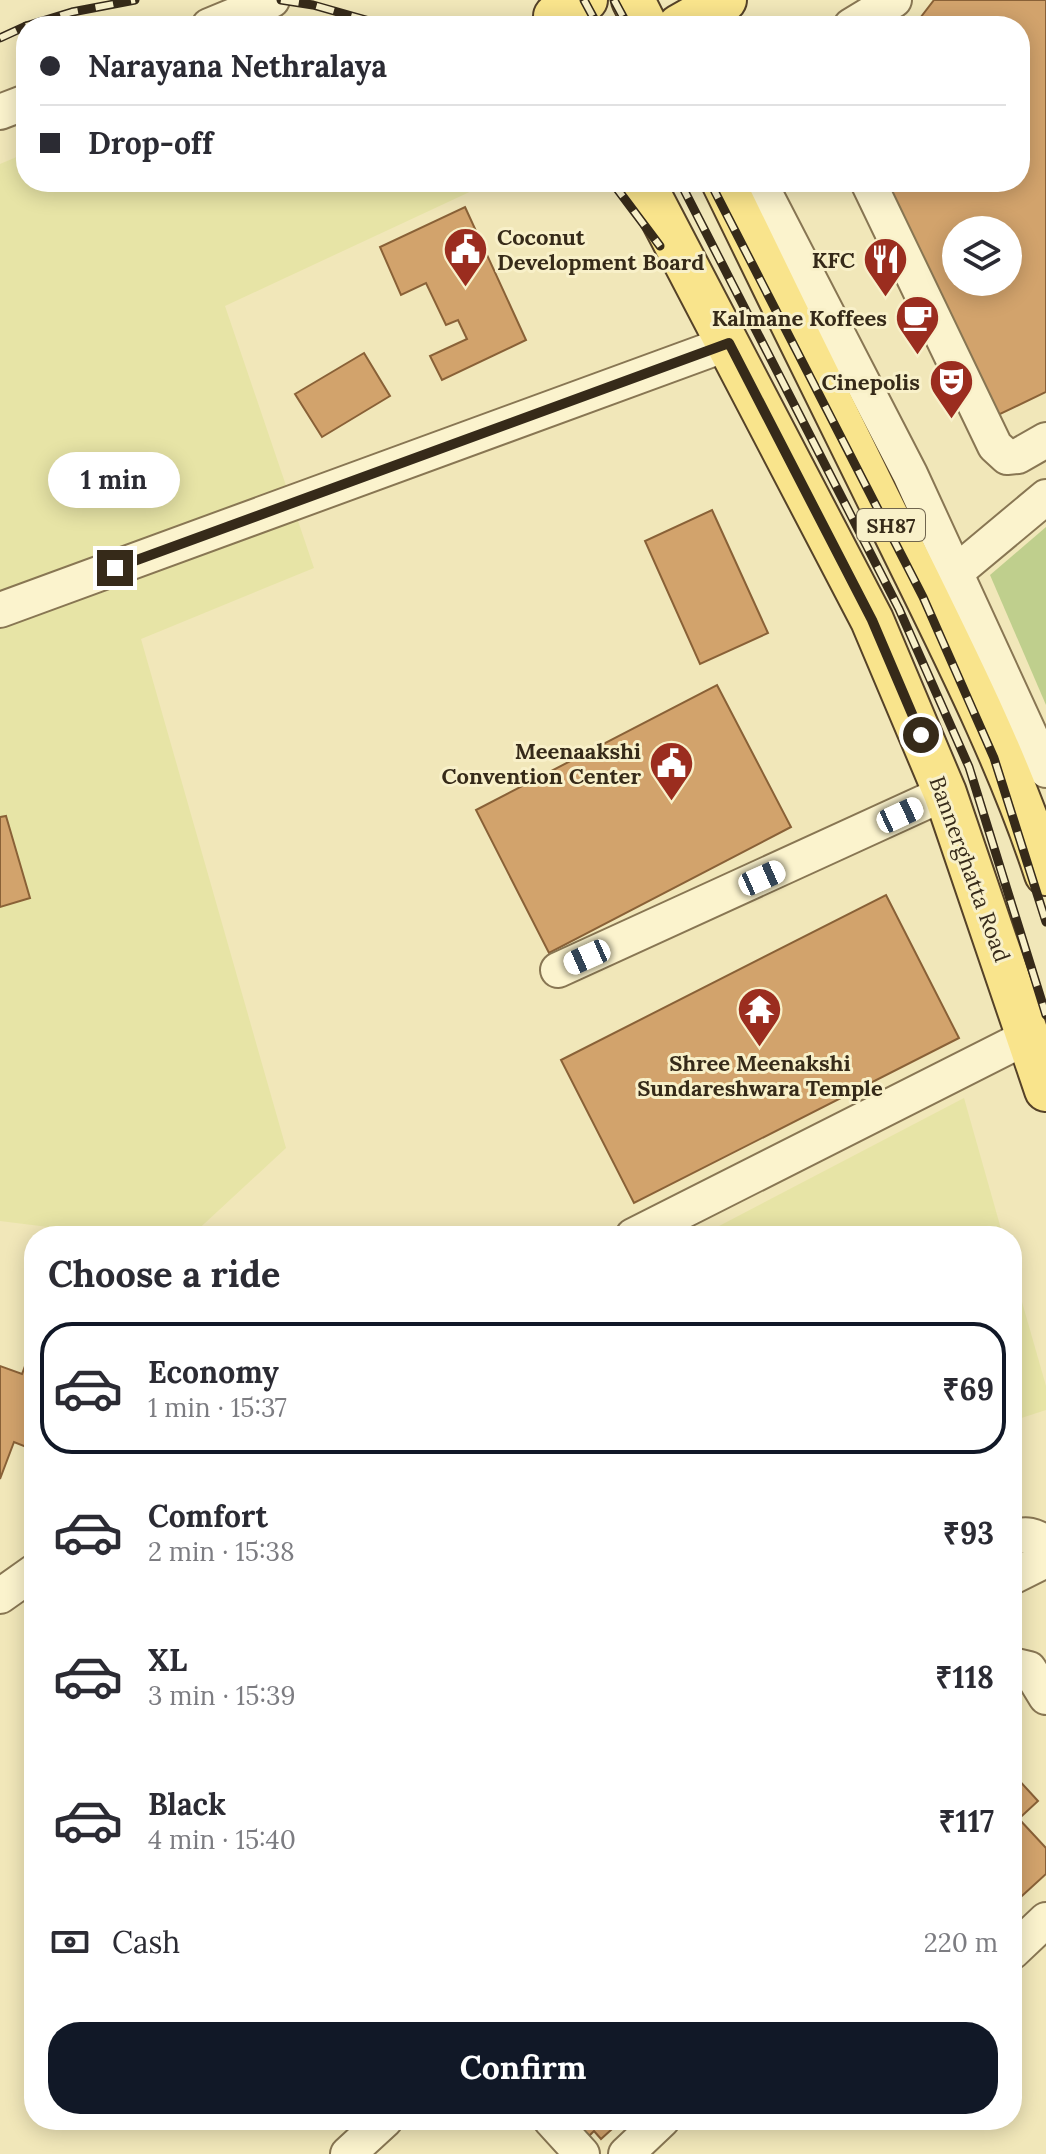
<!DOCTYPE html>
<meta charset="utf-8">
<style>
:root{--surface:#fff;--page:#f7f7f7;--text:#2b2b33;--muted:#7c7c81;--line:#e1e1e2;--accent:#111827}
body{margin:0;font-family:Lora,serif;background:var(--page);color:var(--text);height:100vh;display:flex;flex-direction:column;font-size:30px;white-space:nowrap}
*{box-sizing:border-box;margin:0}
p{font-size:26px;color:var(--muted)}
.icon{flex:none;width:44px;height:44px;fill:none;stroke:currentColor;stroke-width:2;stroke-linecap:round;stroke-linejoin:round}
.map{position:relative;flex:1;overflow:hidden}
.side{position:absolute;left:24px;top:1226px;width:998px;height:904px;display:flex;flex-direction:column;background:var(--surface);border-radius:32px;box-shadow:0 4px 20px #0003}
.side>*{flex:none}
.hud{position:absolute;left:16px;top:16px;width:1014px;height:176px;border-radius:32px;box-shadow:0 4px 20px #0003;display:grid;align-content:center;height:176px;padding:0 24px;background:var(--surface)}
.tools{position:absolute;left:942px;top:216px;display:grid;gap:16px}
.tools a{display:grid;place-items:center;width:80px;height:80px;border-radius:50%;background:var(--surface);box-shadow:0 4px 20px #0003;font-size:40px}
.end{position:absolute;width:36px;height:36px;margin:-18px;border:10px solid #362a19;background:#fff;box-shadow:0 0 0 4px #fff}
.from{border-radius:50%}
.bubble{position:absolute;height:56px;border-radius:28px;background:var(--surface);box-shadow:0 4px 20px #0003;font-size:26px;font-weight:700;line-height:56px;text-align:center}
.car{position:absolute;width:24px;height:48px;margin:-24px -12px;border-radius:10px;box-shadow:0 0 6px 2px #0007;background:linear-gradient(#fff 24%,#345 0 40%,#fff 0 76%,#345 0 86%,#fff 0)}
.hud b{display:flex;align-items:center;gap:28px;height:76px;font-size:30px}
.hud b+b{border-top:2px solid var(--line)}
.hud i{width:20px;height:20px;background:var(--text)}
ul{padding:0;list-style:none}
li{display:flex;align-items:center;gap:24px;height:132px;margin:0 16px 12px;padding:0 8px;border:4px solid transparent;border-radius:32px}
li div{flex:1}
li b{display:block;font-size:30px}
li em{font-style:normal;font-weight:700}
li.active{border-color:var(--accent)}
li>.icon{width:72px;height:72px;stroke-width:1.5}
h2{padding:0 24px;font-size:36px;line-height:96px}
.pay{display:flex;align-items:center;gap:20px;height:88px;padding:0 24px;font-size:30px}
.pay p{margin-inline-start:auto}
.cta{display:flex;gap:16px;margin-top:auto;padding:16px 24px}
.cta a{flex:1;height:92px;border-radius:32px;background:var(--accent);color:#fff;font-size:32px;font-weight:700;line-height:92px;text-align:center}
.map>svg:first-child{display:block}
.farmland{fill:#e7e4a6}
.green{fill:#bfcf8d}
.building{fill:#d2a36c;stroke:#896137;stroke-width:2;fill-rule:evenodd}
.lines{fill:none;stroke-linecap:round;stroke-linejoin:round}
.minor-casing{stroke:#887653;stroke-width:38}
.major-casing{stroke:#554228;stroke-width:46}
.minor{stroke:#fbf3cd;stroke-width:34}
.major{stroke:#f9e48c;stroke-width:42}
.rail-casing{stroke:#362a19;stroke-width:9}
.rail{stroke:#f8f0c9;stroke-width:6;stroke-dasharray:18;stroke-linecap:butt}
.route{stroke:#362a19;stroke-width:10}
.labels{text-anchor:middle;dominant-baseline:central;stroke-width:6;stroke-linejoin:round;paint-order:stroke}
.shield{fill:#f8f0c9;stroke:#70654e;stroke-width:2}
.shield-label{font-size:20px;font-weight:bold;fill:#362a19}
.poi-label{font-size:22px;font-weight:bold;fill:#362a19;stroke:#f8f0c9;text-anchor:end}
.street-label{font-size:22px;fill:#362a19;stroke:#f8f0c9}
</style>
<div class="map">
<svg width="1046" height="2154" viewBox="0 0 1046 2154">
<rect width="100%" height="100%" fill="#f1e7b9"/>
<g class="farmland">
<path d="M26,153V182H491L225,306L314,568L141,639L286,1148L191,1236H120L0,1221V164Z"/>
<path d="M964,1098L1003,1236H700Z"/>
<path d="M1012,1267L1046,1386V1410L1012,1421Z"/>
</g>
<path class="green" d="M1046,527V705L990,575Z"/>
<g class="building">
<path d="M934,0H1046V392L998,415L886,182H1020V26H914ZM956,230H1008V282H956Z"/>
<path d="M465,207L526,340L442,380L430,356L467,339L458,320L446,325L426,283L401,295L380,247Z"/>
<path d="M364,353L390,396L322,437L295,394Z"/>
<path d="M712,510L768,633L700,664L645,541Z"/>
<path d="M717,685L791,827L549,953L476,810Z"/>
<path d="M6,816L30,898L0,907V817Z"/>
<path d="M886,895L959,1038L634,1203L561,1060Z"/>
<path d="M34,1342V1450L14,1442L0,1479V1366L22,1374Z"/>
<path d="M1016,1777L1038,1801L1012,1825V1780Z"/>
<path d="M1019,1819L1046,1848V1874L1012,1905V1825Z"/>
<path d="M564,2120H622L601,2139L594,2131L584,2141Z"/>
</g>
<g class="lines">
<defs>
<g id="minor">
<path d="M209,26L272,0"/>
<path d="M851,26L894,0"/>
<path d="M0,112L26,102"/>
<path d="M759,182L910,474L1046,770"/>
<path d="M868,182L995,446L1007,457L1018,456L1046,440"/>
<path d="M937,583L955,573L1046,497"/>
<path d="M0,610L729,343"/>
<path d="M558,970L945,793"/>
<path d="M633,1236L1029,1036"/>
<path d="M1012,1538C1026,1533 1035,1535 1046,1544"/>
<path d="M1012,1577L1046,1560"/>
<path d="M0,1596L34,1572"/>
<path d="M1012,1665L1029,1669L1046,1697"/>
<path d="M1012,1952L1046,1920"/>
<path d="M551,2120L582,2154"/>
<path d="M348,2154L385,2120"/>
<path d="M626,2154L662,2120"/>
</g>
<g id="major">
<path d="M633,0L646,26"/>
<path d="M555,16L586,0"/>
<path d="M679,26L725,0"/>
<path d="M643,182L872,620L945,793L1046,1090"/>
<path d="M723,182C782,304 842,425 902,547C954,653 1009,761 1046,874"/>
</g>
</defs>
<use href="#minor" class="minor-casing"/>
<use href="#major" class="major-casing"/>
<use href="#minor" class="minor"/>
<use href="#major" class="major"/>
<defs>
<g id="rail">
<path d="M281,0L313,5L387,26"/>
<path d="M584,0L598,26"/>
<path d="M614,0L628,26"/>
<path d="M26,26L72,12L135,0"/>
<path d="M0,38L26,26"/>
<path d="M612,182L660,246"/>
<path d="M680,182L899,609L969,767L1046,1015"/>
<path d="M710,182L923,597L994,758L1046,922"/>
</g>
</defs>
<use href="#rail" class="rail-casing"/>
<use href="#rail" class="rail"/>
</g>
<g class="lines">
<path class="route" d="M115,568L729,343L872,620L921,735"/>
</g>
<defs>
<symbol id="civic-pin" viewBox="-11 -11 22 30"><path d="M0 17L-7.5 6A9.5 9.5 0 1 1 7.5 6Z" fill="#9b2d1f" stroke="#f8f0c9"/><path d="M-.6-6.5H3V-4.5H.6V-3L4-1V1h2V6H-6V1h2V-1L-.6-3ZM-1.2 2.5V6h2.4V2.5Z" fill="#fff"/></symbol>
<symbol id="restaurant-pin" viewBox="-11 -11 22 30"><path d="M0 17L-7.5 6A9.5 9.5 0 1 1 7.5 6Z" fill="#9b2d1f" stroke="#f8f0c9"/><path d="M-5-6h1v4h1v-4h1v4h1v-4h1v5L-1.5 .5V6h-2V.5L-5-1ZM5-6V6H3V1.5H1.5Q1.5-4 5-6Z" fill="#fff"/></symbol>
<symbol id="cafe-pin" viewBox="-11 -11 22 30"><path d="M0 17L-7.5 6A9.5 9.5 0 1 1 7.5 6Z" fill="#9b2d1f" stroke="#f8f0c9"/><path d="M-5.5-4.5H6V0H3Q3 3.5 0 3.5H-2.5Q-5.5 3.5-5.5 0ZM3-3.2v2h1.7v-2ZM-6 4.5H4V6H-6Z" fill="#fff"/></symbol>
<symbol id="theatre-pin" viewBox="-11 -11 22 30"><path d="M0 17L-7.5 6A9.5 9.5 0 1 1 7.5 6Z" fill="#9b2d1f" stroke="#f8f0c9"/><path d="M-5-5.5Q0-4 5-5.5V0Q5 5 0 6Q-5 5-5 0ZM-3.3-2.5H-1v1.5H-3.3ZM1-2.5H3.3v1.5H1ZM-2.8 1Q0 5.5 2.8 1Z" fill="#fff"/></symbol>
<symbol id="temple-pin" viewBox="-11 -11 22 30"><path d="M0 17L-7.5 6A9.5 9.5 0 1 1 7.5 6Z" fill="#9b2d1f" stroke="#f8f0c9"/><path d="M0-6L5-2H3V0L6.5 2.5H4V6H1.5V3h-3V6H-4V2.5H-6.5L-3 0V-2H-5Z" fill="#fff"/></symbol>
</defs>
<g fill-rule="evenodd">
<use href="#civic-pin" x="440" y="224" width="51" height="69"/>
<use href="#restaurant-pin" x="860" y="234" width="51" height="69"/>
<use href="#cafe-pin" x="892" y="292" width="51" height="69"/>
<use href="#theatre-pin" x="926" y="356" width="51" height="69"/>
<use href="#civic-pin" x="646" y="738" width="51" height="69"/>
<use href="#temple-pin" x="734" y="984" width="51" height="69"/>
</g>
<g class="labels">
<rect class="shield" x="857" y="509" width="68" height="32" rx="6"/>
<g class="shield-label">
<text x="891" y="525">SH87</text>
</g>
<g class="poi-label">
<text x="497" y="237" text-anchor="start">Coconut<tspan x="497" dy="25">Development Board</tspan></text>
<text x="855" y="260">KFC</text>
<text x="887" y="318">Kalmane Koffees</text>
<text x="920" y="382">Cinepolis</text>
<text x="641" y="751">Meenaakshi<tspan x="641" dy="25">Convention Center</tspan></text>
<text x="760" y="1063" text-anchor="middle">Shree Meenakshi<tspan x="760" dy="25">Sundareshwara Temple</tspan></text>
</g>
<g class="street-label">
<text transform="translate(970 869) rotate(70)">Bannerghatta Road</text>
</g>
</g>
</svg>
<div class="tools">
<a><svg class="icon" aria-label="layers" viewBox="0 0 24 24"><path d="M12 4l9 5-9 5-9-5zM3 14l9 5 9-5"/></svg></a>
</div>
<i class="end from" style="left:921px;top:735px"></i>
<i class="end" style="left:115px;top:568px"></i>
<div class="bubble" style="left:48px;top:452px;width:132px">1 min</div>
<i class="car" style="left:900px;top:815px;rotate:65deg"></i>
<i class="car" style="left:762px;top:878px;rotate:66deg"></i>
<i class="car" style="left:587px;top:957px;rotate:246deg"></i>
<div class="hud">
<b><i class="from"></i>Narayana Nethralaya</b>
<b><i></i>Drop-off</b>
</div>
<section class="side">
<h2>Choose a ride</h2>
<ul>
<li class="active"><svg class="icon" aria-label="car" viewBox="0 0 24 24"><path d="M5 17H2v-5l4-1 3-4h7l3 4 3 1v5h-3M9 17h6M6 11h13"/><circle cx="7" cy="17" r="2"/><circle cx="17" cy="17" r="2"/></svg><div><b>Economy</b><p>1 min · 15:37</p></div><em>₹69</em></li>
<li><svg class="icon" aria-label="car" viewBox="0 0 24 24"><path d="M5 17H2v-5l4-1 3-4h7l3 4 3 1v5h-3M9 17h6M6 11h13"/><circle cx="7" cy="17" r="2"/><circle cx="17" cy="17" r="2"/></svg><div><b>Comfort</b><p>2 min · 15:38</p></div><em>₹93</em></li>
<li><svg class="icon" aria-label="car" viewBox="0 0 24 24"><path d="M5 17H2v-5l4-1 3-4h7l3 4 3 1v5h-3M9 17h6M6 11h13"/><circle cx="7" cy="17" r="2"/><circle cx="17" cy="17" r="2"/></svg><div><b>XL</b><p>3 min · 15:39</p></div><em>₹118</em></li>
<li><svg class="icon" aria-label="car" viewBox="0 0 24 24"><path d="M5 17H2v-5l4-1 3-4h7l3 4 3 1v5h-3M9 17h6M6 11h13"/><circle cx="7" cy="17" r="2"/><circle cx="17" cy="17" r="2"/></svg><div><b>Black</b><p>4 min · 15:40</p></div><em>₹117</em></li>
</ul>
<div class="pay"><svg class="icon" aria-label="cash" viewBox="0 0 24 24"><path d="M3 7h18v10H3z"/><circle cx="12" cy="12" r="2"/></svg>Cash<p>220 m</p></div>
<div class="cta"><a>Confirm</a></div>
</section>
</div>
